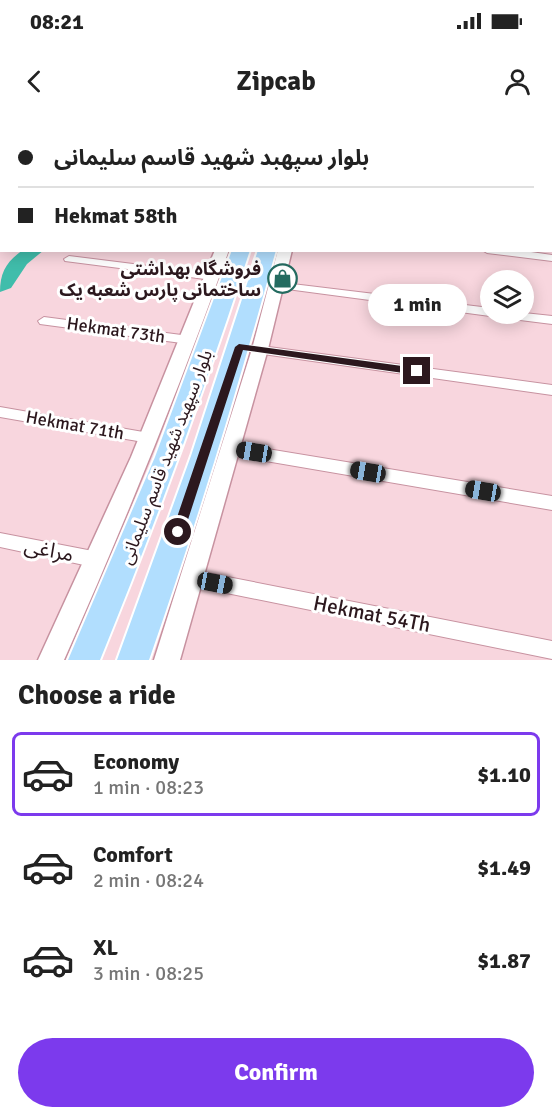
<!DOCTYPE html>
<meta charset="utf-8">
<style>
:root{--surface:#fff;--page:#f2f2f2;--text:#222;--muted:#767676;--line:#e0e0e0;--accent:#7c3aed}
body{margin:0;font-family:Signika,"Noto Sans Arabic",sans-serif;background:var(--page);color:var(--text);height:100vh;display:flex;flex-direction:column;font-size:22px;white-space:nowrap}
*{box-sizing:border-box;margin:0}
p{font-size:20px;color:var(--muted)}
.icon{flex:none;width:33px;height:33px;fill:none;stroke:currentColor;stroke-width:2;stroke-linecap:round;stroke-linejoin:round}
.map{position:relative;height:540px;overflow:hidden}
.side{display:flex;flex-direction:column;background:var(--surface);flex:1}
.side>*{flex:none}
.guide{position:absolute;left:0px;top:0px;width:552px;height:132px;box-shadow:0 3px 15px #0003;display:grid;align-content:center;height:132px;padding:0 18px;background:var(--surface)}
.controls{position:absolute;left:480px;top:150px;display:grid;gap:12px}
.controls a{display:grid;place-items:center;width:54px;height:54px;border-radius:50%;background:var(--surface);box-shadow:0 3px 15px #0003;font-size:30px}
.end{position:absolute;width:27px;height:27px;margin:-14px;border:8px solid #2c181e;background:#fff;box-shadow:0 0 0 3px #fff}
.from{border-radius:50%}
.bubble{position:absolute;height:42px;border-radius:21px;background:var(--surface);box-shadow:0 3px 15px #0003;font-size:20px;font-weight:700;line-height:42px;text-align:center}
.car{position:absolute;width:18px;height:36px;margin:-18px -9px;border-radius:8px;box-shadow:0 0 4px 2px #0007;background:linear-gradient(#222 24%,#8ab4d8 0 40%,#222 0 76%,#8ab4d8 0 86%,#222 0)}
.guide b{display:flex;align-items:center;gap:21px;height:57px;font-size:22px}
.guide b+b{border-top:2px solid var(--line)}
.guide i{width:15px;height:15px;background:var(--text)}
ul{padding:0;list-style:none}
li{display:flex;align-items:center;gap:18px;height:84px;margin:0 12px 9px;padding:0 6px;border:3px solid transparent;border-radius:9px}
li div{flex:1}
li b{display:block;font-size:22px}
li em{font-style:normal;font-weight:700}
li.selected{border-color:var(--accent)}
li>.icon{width:54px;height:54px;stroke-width:1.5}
h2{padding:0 18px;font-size:27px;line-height:72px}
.action{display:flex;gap:12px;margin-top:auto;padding:12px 18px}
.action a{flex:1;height:69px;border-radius:36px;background:var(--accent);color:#fff;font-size:24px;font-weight:700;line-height:69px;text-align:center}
.status{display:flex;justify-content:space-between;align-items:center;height:42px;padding:0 30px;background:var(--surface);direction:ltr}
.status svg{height:16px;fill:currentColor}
header{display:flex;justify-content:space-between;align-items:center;height:78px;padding:0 18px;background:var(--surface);font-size:27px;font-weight:700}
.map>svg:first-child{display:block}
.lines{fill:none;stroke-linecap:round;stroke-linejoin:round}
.river{fill:#40bdab;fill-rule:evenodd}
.minor-casing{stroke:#c792a0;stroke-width:2}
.tertiary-casing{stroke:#c792a0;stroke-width:3}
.secondary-casing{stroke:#c792a0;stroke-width:2}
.primary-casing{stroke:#fff;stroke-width:4}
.minor{fill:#fff;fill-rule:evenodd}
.tertiary{fill:#fff;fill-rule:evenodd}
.secondary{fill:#fff;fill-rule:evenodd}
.primary{fill:#b1defe;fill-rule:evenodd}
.wall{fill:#aa7286}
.route{fill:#2c181e}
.labels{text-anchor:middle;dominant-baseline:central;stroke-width:6;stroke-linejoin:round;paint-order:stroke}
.poi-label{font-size:18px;font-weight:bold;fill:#2c181e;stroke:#fff;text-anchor:end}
.street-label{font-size:18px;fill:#2c181e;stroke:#fff}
.near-street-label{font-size:21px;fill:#2c181e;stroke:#fff}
</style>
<div class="status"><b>08:21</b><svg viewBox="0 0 49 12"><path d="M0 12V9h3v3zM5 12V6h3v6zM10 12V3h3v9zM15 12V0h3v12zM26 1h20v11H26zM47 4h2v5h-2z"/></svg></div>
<header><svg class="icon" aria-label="back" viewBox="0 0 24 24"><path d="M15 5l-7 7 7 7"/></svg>Zipcab<svg class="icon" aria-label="person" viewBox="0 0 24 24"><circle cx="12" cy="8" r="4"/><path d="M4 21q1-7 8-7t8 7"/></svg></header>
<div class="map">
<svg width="552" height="540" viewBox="0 0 552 540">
<rect width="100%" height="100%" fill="#f8d6de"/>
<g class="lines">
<g class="river">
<path d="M131,0H143L130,2Z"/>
<path d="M23,130H44L27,144L11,168L0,172C0,152 7,141 23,130Z"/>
</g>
<defs>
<g id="minor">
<path d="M419,0H441L443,2H420Z"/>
<path d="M488,0H511L513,2H489Z"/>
<rect x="550" y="9" width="2" height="4"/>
<rect x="550" y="42" width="2" height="6"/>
<rect x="550" y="86" width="2" height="6"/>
<path d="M482,130H517L552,135V141L487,133Z"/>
<path d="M69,136L213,154L219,157L213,160L65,141L64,139Z"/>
<path d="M276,162L490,188V194H495L490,196L272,167V163Z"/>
<path d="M524,193L552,196V204L504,198L498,194Z"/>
<path d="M44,197L189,216L195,220L189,224L40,204L38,201Z"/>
<path d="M239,223L552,265V275L235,230L233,227L235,224Z"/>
<path d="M0,287L149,313L154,314L156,318L154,322L149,323L0,297Z"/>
<path d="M231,323L552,376V390L231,335L226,333L224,329L226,325Z"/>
<path d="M0,413L98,432L104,435L107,440L104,445L98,448L0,427Z"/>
<path d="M192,450L552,521V539L192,466L186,464L183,458L186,452Z"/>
</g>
<g id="tertiary">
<rect x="251" y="0" width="10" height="2"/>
<rect x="295" y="0" width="10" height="2"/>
<path d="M215,130H229C179,269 124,405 64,540H38L131,337Z"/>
<path d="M278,130H292L268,229L180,540H154L252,229Z"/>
</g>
<g id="secondary">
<path d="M84,0H95L83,2Z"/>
<path d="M101,0H111L100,2Z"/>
<path d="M0,32H2L0,40Z"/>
<path d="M2,67V76H0V68Z"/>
</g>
<g id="primary">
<rect x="263" y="0" width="12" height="2"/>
<path d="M232,130H250C205,269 155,405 100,540H68L155,337Z"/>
<path d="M258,130H276C238,268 196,405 149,540H117L191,336Z"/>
</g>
</defs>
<use href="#minor" class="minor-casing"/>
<use href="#tertiary" class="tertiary-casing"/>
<use href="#secondary" class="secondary-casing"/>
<use href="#primary" class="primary-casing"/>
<use href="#minor" class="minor"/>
<use href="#tertiary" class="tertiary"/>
<use href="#secondary" class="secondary"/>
<use href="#primary" class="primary"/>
</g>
<path class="wall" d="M0,0H35L34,2H2V7H0Z"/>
<path class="route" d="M239,224L417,248L422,251L417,255L243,230L184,412L178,417L172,412L235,227Z"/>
<defs>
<symbol id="shop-ring" viewBox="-11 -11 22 22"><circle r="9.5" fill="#fff" stroke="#246b60" stroke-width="1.5"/><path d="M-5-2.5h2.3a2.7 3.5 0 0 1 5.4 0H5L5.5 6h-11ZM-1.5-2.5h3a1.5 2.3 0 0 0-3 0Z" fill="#246b60"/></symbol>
</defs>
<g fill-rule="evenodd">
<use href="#shop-ring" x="266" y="142" width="33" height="33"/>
</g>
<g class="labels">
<g class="poi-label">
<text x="261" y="149">فروشگاه بهداشتی<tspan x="261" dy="21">ساختمانی پارس شعبه یک</tspan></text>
</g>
<g class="street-label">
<text transform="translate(116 210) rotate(8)">Hekmat 73th</text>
<text transform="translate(75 305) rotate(10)">Hekmat 71th</text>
<text transform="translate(166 337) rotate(-69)">بلوار سپهبد شهید قاسم سلیمانی</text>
</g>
<g class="near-street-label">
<text transform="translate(49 430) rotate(11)">مراغی</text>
<text transform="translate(372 494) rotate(11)">Hekmat 54Th</text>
</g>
</g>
</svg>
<div class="controls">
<a><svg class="icon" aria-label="layers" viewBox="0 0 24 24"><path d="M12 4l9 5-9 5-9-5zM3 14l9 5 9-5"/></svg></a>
</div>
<i class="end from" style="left:178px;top:412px"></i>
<i class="end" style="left:417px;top:251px"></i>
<div class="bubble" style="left:368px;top:164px;width:99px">1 min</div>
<i class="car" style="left:254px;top:332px;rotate:279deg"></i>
<i class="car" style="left:368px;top:352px;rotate:280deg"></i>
<i class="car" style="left:483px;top:371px;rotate:280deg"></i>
<i class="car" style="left:215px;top:463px;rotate:101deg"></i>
<div class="guide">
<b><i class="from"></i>بلوار سپهبد شهید قاسم سلیمانی</b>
<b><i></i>Hekmat 58th</b>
</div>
</div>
<section class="side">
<h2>Choose a ride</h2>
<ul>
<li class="selected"><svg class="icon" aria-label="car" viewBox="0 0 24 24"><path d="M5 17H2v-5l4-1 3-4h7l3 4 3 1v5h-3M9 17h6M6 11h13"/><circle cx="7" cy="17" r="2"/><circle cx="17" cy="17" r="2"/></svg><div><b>Economy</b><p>1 min · 08:23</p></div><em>$1.10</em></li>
<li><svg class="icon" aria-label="car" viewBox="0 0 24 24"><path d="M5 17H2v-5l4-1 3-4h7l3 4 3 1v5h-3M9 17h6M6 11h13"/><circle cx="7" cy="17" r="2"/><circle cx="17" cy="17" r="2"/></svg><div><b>Comfort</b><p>2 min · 08:24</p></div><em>$1.49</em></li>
<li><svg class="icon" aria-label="car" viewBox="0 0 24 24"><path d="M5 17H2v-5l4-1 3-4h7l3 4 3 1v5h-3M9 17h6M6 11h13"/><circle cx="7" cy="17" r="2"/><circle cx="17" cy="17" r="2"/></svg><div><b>XL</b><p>3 min · 08:25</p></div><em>$1.87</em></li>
</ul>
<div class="action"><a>Confirm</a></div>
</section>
